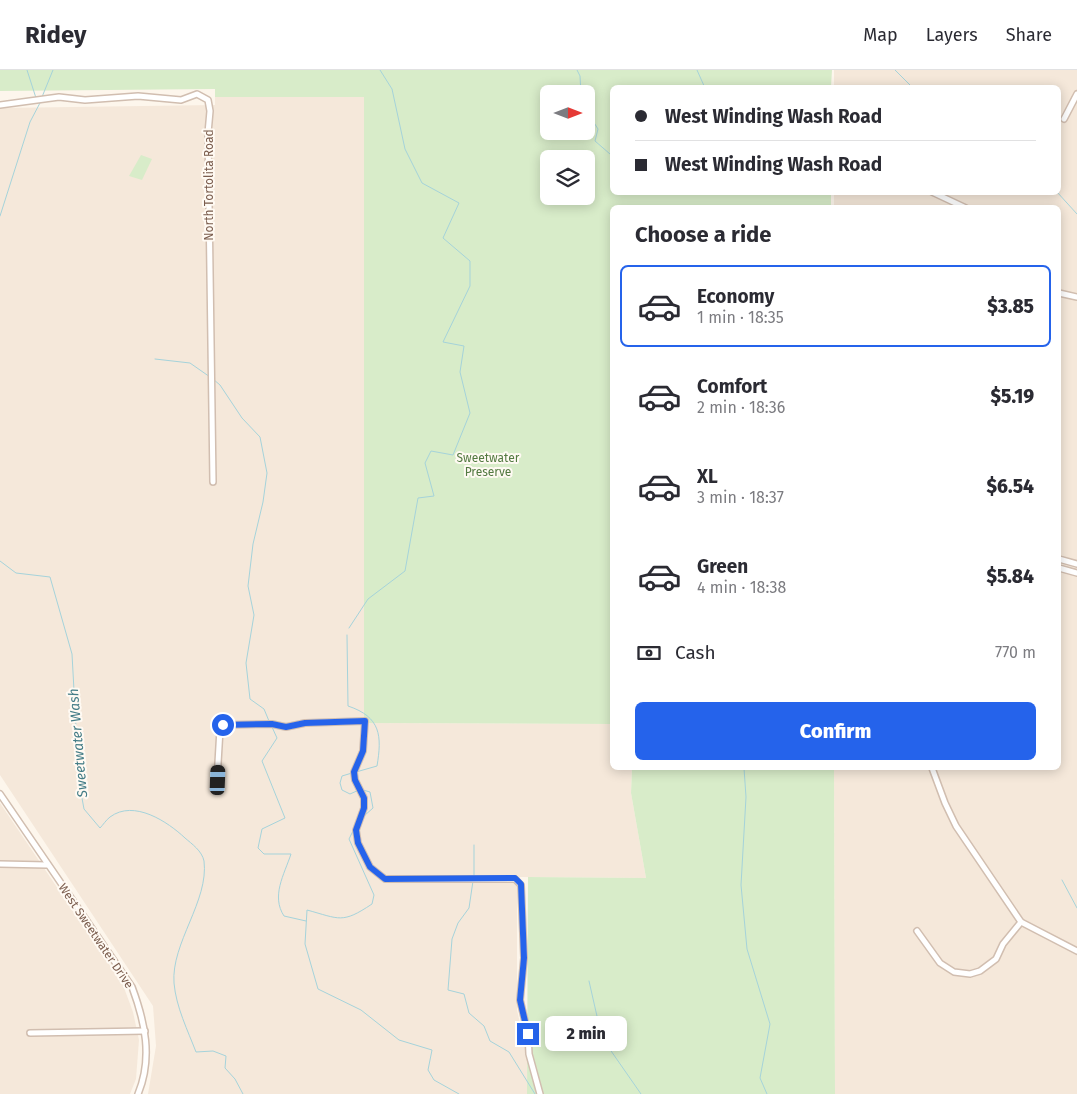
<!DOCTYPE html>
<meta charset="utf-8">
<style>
:root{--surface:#fff;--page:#f2f2f3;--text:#2b2b33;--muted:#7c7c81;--line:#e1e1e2;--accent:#2563eb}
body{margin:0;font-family:"Fira Sans",sans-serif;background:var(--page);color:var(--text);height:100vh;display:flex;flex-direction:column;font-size:19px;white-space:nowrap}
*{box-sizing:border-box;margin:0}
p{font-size:16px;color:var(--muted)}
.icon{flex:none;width:28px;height:28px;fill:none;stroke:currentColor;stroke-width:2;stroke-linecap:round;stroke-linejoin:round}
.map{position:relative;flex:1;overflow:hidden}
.side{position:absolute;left:610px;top:135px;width:451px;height:565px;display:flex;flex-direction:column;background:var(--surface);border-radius:8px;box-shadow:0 2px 12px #0003}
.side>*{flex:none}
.top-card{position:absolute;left:610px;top:15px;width:451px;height:110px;border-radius:8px;box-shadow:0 2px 12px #0003;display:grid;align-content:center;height:110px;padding:0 25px;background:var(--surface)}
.needle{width:32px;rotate:90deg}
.tools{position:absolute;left:540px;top:15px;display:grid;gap:10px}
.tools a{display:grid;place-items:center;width:55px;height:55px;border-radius:8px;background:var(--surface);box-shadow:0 2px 12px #0003;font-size:25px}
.end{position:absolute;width:22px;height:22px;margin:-11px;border:6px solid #2563eb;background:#fff;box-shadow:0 0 0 2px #fff}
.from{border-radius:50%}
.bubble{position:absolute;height:35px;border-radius:8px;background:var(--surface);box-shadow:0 2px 12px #0003;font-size:16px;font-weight:800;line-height:35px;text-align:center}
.car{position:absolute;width:15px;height:30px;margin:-15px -8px;border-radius:6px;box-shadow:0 0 4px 1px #0007;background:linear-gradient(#222 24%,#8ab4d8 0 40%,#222 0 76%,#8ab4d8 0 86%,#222 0)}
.top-card b{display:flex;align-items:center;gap:18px;height:48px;font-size:19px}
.top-card b+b{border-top:1px solid var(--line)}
.top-card i{width:12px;height:12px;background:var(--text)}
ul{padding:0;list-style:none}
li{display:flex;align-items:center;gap:15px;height:82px;margin:0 10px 8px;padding:0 15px;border:2px solid transparent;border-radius:8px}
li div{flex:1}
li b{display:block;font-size:19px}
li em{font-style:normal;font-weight:800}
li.on{border-color:var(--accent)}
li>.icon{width:45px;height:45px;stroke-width:1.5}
h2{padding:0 25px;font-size:22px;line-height:60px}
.pay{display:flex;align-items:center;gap:12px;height:55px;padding:0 25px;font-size:19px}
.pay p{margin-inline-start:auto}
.cta{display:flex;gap:10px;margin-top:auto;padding:10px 25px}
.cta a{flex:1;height:58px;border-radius:8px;background:var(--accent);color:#fff;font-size:20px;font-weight:800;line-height:58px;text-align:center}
header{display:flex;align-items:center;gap:30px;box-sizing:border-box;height:70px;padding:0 25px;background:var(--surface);border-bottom:1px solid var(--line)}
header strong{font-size:24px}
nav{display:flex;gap:28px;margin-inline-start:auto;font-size:18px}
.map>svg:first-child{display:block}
.residential{fill:#f5e8da}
.green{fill:#d8ecc9;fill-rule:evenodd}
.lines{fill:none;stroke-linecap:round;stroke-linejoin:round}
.stream{stroke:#a5d3da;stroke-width:1}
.minor-casing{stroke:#d1beb0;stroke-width:8}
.minor{stroke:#fff;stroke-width:5}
.route{stroke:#2563eb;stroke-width:6}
.labels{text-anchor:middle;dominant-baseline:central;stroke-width:4;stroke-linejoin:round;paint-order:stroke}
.street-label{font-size:12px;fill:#7a5c4d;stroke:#fffaf3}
.park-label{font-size:12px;fill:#537a41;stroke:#fffaf3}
.water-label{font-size:14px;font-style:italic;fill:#437c86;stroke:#fffaf3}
</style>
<header>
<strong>Ridey</strong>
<nav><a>Map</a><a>Layers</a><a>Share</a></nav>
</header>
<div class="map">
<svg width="1077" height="1024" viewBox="0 0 1077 1024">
<rect width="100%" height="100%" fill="#fdf6ec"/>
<g class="residential">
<path d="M834,0H1077V1024H835L834,698H1059V138L834,137V123L1059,122V18L834,17Z"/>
<path d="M215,27H364V653L612,654V698H632L631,723L646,808L520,807L517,819V940L527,984V1024H148L156,976L153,936L0,705V38L215,35Z"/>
<path d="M0,733L123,915L133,942L139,970L136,1009L130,1024H0Z"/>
</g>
<g class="green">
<path d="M0,0H832L831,17L612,18V122L831,123V137L612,138V654L364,653V27H215V19L0,21ZM549,24H586V61H549ZM549,89H586V126H549Z"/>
<path d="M141,85L152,89L142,110L129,106Z"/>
<path d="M632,698H834L835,1024H527L528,807L646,808L631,723Z"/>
</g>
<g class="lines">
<g class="stream">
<path d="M27,0L36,28"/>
<path d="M577,0L580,6L581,24"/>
<path d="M697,0L705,18"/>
<path d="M895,0L913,18"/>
<path d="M42,27L53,0"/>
<path d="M586,40L598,59L595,71L610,84L612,78"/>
<path d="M1057,122L1077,144"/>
<path d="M0,146L30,52L41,31"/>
<path d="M155,289L190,293L210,307"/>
<path d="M213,309L220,315L242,348L260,367L267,403L263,432L253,474L248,516L254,545L246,593L250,629L264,639L269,651"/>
<path d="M0,491L16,503L50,507L72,584L79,712L84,739L100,758C103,755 106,750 110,747C134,729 168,752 185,768C192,774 202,781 204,791C209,831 171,873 174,913C176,937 188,961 196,982L213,981L226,986L225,998L235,1009L243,1024"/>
<path d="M349,558L368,529L405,501L418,428L434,426L425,393L431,381L453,385L470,343L460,302L464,276L443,272L470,216V191L443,168L459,133L422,113L405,79L392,19L380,0"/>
<path d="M347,565L348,636C381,647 382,666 377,696L356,702"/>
<path d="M272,657L277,668L262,691L285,748L262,759L258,778L264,784H291C284,805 271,826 284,846L306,851"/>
<path d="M744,698L746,727L741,815L747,879L770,954L760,1008L767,1024"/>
<path d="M352,703L342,706L340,713L342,720L350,724L359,720"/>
<path d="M363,720L370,722L373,738L364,746"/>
<path d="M355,757L349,769L374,825L372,834C342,854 340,849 307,840L305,874L318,919L361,940L399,970L432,980L428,1000L434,1010L459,1024"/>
<path d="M474,807V775"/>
<path d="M1062,810L1077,838"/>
<path d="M473,811L469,838L458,853L452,869L448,920L464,924L469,943L484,956L490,971L509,982L535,1024"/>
<path d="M589,911L599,955L609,978L641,1024"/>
</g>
<defs>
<g id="minor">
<path d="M0,35L59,27L85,30L138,26L181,30L197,24L208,30L210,41L208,63L213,412"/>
<path d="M1064,49L1077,24"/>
<path d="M932,122L966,138"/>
<path d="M1059,223L1077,227"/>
<path d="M1059,489L1077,494"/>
<path d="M1059,498L1077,503"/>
<path d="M932,698L945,733L956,756L1021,852L1077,881"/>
<path d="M217,710L220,659L223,655L272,654L286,657L305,653L365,651L363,681L354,702L355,710L364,728V738L356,760L358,773L370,797L385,809H515L521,815L524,888L520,930L528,964L529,984L540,1024"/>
<path d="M0,724L132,917C145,952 153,988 138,1024"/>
<path d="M0,794L47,795"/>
<path d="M917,861L940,893L954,902L970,904L980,901L996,889L1003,874L1021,852"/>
<path d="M30,963L145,961"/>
</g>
</defs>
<use href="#minor" class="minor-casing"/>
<use href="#minor" class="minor"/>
</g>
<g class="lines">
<path class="route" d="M223,655L272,654L286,657L305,653L365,651L363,681L354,702L355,710L364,728V738L356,760L358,773L370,797L385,809L515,808L521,814L524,888L520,930L528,964"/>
</g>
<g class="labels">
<g class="street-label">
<text transform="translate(209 115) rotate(-90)">North Tortolita Road</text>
<text transform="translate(96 866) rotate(56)">West Sweetwater Drive</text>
</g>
<g class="park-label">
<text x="488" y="388">Sweetwater<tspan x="488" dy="14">Preserve</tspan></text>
</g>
<g class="water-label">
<text transform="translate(78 673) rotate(-95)">Sweetwater Wash</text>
</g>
</g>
</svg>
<div class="tools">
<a><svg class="needle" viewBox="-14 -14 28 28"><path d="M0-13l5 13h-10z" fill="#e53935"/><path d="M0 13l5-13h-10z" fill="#7c7c81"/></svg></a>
<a><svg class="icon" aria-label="layers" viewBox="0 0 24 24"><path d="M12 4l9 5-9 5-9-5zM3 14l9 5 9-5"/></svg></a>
</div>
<i class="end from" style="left:223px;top:655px"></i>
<i class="end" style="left:528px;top:964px"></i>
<div class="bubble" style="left:545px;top:946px;width:82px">2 min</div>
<i class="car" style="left:218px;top:710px;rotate:2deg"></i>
<div class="top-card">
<b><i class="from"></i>West Winding Wash Road</b>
<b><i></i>West Winding Wash Road</b>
</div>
<section class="side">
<h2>Choose a ride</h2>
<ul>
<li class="on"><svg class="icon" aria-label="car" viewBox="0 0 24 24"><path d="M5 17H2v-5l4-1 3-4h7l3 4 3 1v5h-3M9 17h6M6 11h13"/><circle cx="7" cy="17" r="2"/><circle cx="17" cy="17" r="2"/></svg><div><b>Economy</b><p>1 min · 18:35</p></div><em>$3.85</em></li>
<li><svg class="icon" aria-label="car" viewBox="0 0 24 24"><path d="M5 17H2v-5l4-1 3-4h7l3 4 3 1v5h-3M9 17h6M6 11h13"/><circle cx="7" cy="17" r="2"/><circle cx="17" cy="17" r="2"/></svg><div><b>Comfort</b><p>2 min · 18:36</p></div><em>$5.19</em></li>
<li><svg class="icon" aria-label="car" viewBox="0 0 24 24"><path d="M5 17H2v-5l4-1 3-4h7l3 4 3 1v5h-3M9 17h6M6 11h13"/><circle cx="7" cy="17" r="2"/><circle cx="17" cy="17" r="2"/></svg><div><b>XL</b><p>3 min · 18:37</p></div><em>$6.54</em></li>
<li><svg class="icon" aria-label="car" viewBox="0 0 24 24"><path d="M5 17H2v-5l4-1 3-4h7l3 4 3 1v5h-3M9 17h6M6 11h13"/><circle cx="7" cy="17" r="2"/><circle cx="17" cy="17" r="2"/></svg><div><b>Green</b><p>4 min · 18:38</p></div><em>$5.84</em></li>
</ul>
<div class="pay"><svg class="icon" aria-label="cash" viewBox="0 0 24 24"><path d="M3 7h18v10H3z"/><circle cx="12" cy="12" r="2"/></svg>Cash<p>770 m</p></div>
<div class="cta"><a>Confirm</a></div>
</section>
</div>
